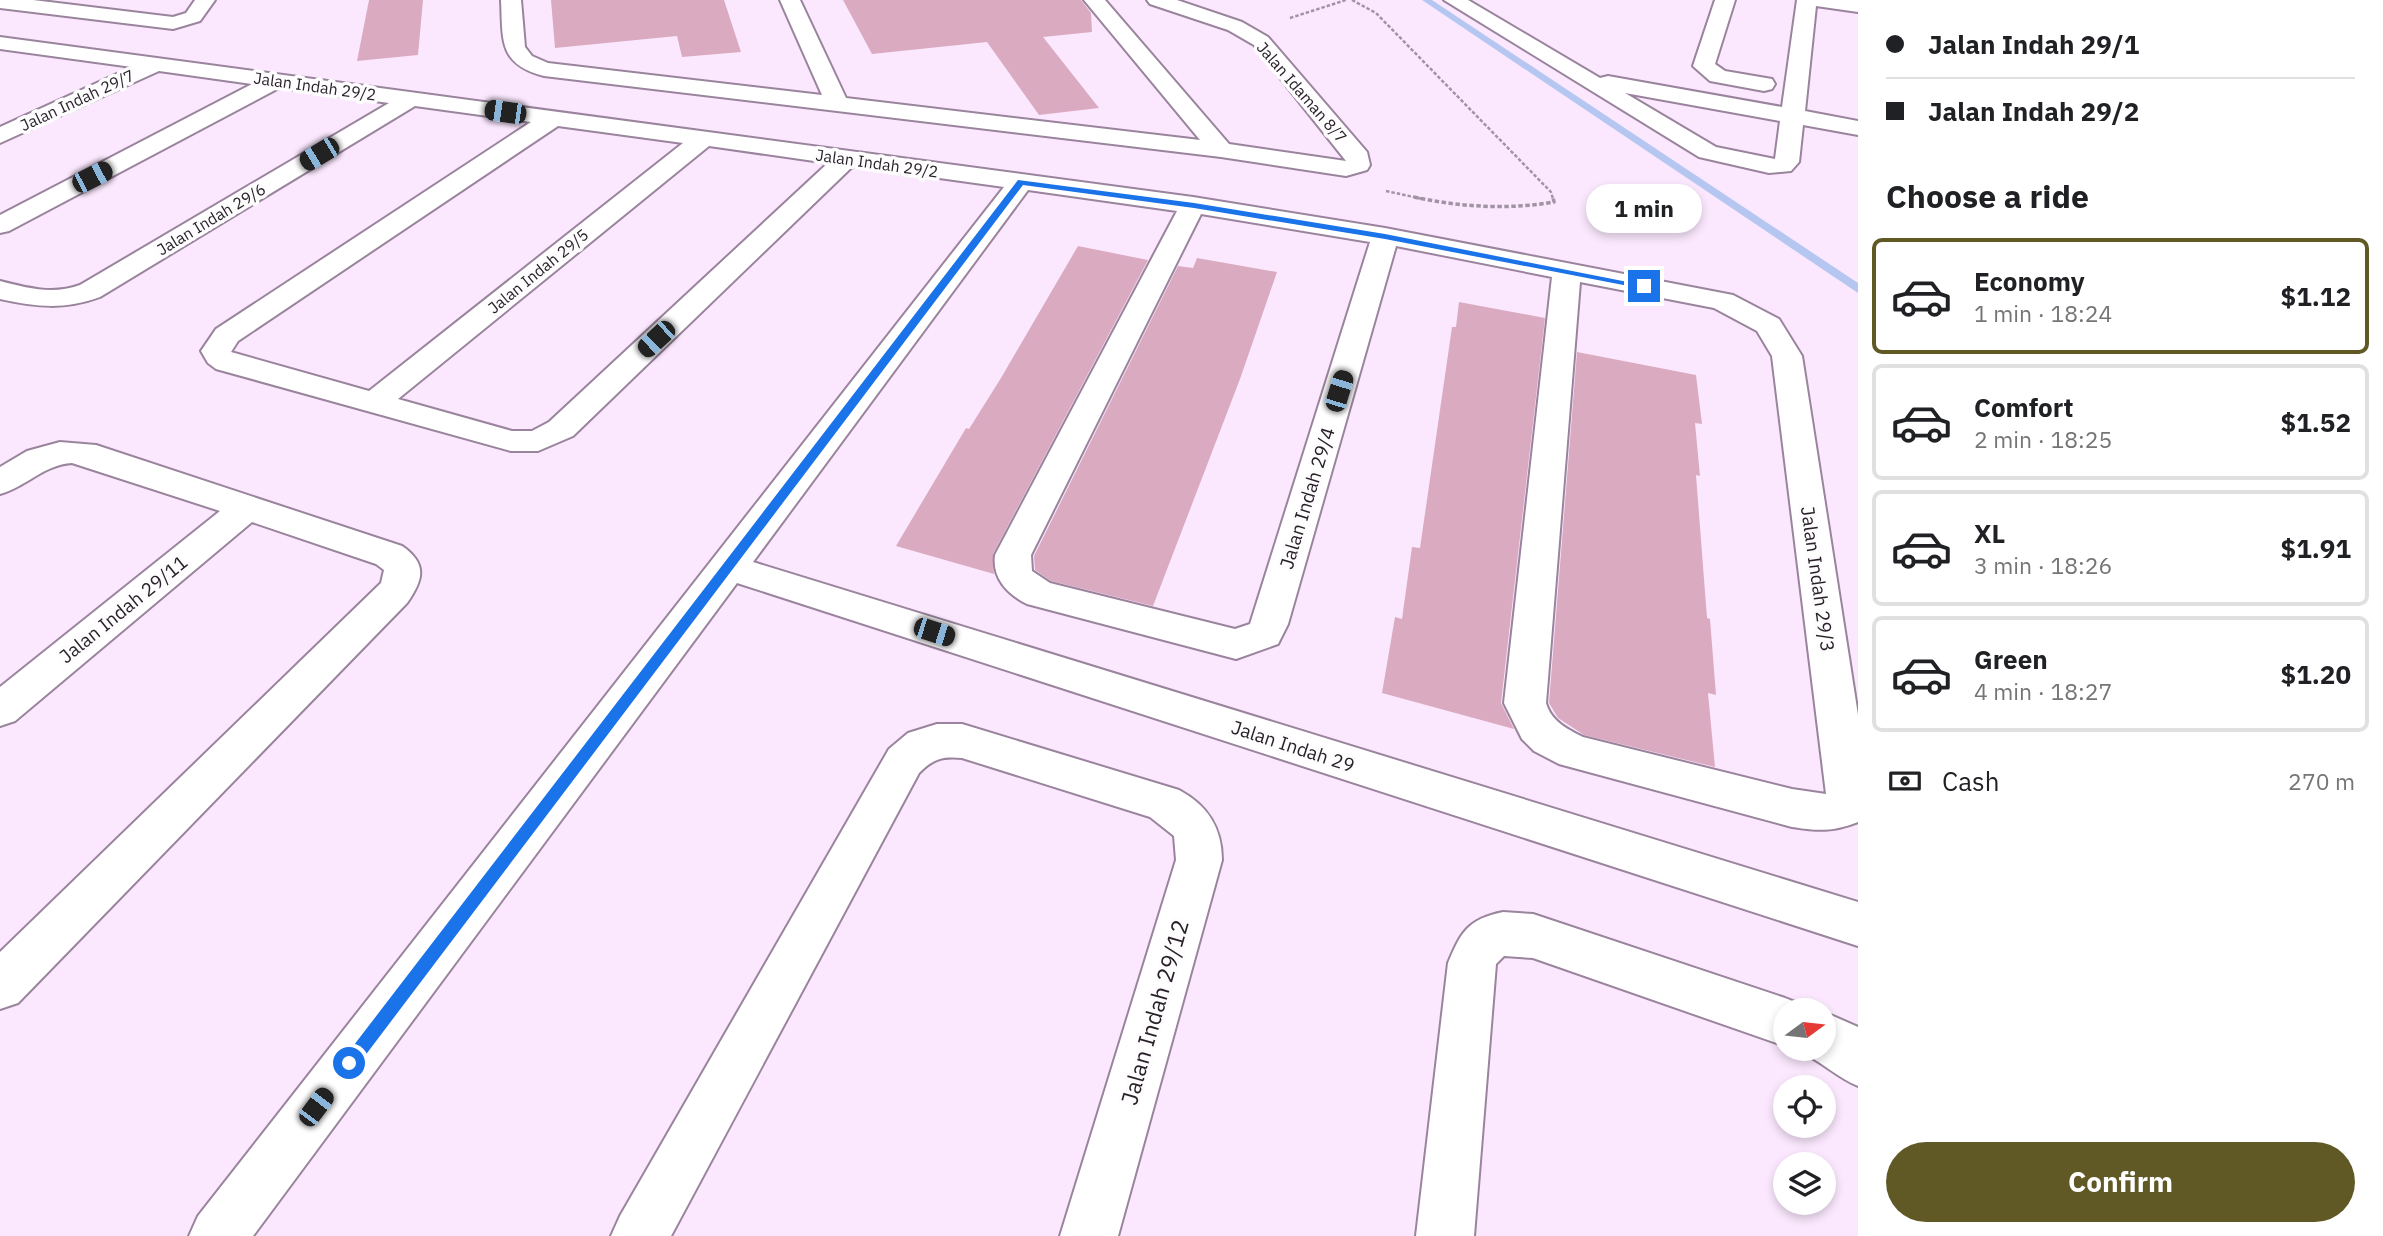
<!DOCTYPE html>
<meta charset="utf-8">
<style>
:root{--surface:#fff;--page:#f2f2f2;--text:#202124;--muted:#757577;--line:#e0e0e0;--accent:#605926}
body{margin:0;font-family:"IBM Plex Sans",sans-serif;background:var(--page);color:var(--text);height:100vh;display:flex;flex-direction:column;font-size:26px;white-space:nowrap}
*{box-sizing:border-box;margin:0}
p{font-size:23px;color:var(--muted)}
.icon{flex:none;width:38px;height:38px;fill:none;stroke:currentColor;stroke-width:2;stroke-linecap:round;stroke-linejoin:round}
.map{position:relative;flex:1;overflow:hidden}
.sheet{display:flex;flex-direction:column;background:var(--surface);width:525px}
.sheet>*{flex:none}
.top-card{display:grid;align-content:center;height:154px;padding:0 28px;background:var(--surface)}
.needle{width:46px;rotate:75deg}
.controls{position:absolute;left:1773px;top:998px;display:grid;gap:14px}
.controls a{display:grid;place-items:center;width:63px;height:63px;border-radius:50%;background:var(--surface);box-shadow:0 4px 10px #0003;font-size:35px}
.end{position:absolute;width:32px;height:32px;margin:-16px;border:9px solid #1a73e8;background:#fff;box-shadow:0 0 0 4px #fff}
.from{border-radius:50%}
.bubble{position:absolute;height:49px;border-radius:24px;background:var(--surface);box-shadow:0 4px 10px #0003;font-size:23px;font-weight:700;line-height:49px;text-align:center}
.car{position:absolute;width:21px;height:42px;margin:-21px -10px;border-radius:9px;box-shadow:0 0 5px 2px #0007;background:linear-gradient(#222 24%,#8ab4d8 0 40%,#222 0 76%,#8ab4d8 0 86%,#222 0)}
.top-card b{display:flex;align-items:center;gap:24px;height:66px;font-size:26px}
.top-card b+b{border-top:2px solid var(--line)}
.top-card i{width:18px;height:18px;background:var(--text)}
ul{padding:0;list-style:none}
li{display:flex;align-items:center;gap:21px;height:116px;margin:0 14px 10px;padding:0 14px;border:4px solid var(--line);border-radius:10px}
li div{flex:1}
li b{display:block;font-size:26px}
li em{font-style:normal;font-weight:700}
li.selected{border-color:var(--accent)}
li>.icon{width:63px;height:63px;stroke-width:1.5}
h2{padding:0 28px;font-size:32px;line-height:84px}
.pay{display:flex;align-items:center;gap:18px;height:77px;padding:0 28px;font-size:26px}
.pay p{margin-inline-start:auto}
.button{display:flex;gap:14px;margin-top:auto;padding:14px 28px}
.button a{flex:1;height:80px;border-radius:42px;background:var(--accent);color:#fff;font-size:28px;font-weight:700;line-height:80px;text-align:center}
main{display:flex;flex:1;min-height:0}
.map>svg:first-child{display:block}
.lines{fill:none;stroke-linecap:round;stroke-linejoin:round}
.stream{fill:#b5c7f0;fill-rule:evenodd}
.building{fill:#daabc0}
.minor-casing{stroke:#9a849d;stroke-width:4}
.path-far1{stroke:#a293a4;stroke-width:2.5;stroke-dasharray:3.5 2;stroke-linecap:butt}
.path{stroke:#a293a4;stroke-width:3.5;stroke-dasharray:4.5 2.5;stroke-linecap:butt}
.minor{fill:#fff;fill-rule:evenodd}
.route{fill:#1a73e8}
.labels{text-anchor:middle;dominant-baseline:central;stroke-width:7;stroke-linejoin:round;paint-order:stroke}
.far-street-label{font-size:16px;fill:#281f29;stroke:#fdfdfd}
.street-label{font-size:19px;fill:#281f29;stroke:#fdfdfd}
.near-street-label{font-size:23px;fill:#281f29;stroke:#fdfdfd}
</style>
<main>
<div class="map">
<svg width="1858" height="1236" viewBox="0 0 1858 1236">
<rect width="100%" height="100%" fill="#fbe8fe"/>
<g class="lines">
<path class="stream" d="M1422,0H1432L1858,283V293Z"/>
</g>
<g class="building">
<path d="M369,0H423L418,55L357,61Z"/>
<path d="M551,0H724L741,52L682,57L677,36L555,48Z"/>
<path d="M843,0H1081L1091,13L1092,32L1043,37L1099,108L1039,115L987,42L872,54Z"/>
<path d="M1078,246L1148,260L993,554L994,574L896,546L966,428L969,429L1001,378Z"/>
<path d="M1197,258L1277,272L1240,379L1153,606L1051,581L1035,570L1034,556L1178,266L1193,268Z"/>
<path d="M1459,302L1545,318L1501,703L1514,729L1382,693L1395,617L1402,619L1412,547L1420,548L1452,327H1456Z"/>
<path d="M1577,352L1696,375L1702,424L1695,423L1700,476L1696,475L1707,618L1710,619L1716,695L1708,693L1715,767L1584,735L1558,718L1549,703Z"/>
</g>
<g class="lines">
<defs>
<g id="minor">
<path d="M0,0H33L173,17L186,13L195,0H215L200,21L173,29L0,8Z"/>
<path d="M501,0H521L525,47L532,56L548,63L822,95L780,0H800L846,98L1200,140L1084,0H1105L1229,144L1346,161L1254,45L1228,30L1150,4L1147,0H1177L1242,22L1268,37L1367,152L1370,165L1367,170L1346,176L1221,157L544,76C498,64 503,40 501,0Z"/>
<path d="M1444,0H1468L1600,78L1608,76L1782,107L1797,0H1858V12L1816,6L1805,111L1858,121V135L1803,125L1799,162L1791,171L1769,173L1699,157ZM1625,93L1780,121L1775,159L1716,147Z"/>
<path d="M1715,0H1735L1715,64L1725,71L1772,79L1775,84L1772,89L1764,91L1710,81L1693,66Z"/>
<path d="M0,37L1193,197L1385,228L1733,295L1779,319L1802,356L1858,715V822C1832,832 1819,831 1792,827L1559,764L1534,751L1522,739L1504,703L1552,277L1396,246L1288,624L1278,644L1236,659L1027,604C1007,594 992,578 995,555L1177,211L1028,190L753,562L1858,902V946L737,583L253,1236H189L198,1216L1004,187L853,166L573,436L538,451H511L216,369L208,363L201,351L216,329L531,122L415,106L100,297C65,310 36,307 0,299V281C27,288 53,295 80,285L389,103L279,88L9,231L0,233V215L252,84L159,71L0,143V127L132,67L0,49ZM558,126L683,143L369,391L231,352L238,341ZM709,146L828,163L549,422L532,431H512L398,399ZM1201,214L1370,242L1250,624L1235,629L1050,583L1032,571L1031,555ZM1580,282L1714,308L1757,331L1772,356L1826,794L1792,789L1583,737C1567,729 1551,721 1546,703Z"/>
<path d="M60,442L96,445L402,546C428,564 423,580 407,603L18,1003L0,1009V952L381,583L384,570L376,564L252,522L15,721L0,726V687L220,511L72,463C43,465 26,487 0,494V467L27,451Z"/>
<path d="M937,724H962L1179,790C1207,805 1222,827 1222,860L1118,1236H1060L1176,860L1174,836L1150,817L962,758C942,756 933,759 919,773L671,1236H611L620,1216L889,749L908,733Z"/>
<path d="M1503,912L1533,914L1785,998L1803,1005L1805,1010H1785V1046L1533,958L1504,956L1496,964L1474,1236H1416L1448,963C1461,932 1468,919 1503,912Z"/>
<path d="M1824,1012L1858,1027V1086C1838,1078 1825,1064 1806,1055L1803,1048H1824Z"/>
</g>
</defs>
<use href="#minor" class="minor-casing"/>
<g class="path-far1">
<path d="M1352,0L1376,13L1551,192L1553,199"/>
<path d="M1290,18L1346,0"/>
<path d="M1386,191L1423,199"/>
</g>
<path class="path" d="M1414,197C1460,207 1507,210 1554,202L1553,197"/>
<use href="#minor" class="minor"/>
</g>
<path class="route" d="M1018,180L1194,203L1385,234L1648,286L1644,289L1385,239L1194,208L1023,185L355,1069L349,1071L344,1069L342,1063L344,1058Z"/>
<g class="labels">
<g class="far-street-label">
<text transform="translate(315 86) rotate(8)">Jalan Indah 29/2</text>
<text transform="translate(1302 92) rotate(49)">Jalan Idaman 8/7</text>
<text transform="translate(77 100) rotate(-25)">Jalan Indah 29/7</text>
<text transform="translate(877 163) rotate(8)">Jalan Indah 29/2</text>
<text transform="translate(211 219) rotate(-31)">Jalan Indah 29/6</text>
<text transform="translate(538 271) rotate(-39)">Jalan Indah 29/5</text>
</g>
<g class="street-label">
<text transform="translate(1307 498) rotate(-73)">Jalan Indah 29/4</text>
<text transform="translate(1818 579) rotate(82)">Jalan Indah 29/3</text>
<text transform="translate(123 609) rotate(-39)">Jalan Indah 29/11</text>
<text transform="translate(1293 746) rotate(18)">Jalan Indah 29</text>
</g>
<g class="near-street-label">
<text transform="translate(1154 1012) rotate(-74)">Jalan Indah 29/12</text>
</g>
</g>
</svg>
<div class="controls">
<a><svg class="needle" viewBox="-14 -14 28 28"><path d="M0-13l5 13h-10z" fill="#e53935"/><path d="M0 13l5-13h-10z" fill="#757577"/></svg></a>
<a><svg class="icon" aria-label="locate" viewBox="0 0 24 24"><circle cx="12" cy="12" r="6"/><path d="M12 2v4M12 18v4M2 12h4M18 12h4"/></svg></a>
<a><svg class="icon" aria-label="layers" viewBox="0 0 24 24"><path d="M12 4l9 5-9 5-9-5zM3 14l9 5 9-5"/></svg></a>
</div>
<i class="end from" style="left:349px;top:1063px"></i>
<i class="end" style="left:1644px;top:286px"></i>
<div class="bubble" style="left:1586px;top:184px;width:116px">1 min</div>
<i class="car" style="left:505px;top:112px;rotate:278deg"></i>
<i class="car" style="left:319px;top:154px;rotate:239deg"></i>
<i class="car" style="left:92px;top:177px;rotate:63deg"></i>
<i class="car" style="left:656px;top:339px;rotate:227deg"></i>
<i class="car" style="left:1339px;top:391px;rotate:17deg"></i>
<i class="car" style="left:934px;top:632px;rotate:108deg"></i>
<i class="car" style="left:316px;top:1107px;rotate:37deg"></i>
</div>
<section class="sheet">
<div class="top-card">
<b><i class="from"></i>Jalan Indah 29/1</b>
<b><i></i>Jalan Indah 29/2</b>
</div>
<h2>Choose a ride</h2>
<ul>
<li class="selected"><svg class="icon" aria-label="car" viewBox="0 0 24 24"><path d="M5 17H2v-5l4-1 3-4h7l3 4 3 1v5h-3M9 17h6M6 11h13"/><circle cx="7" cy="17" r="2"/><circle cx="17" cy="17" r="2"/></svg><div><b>Economy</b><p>1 min · 18:24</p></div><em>$1.12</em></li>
<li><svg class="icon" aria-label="car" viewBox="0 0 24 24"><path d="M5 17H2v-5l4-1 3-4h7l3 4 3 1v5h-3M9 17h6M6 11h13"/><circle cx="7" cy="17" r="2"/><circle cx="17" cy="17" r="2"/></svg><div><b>Comfort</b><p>2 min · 18:25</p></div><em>$1.52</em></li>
<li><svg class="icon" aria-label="car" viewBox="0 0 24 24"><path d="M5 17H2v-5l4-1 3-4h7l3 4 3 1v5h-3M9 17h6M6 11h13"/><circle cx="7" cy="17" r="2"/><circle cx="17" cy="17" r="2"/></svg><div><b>XL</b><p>3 min · 18:26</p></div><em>$1.91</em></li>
<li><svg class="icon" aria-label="car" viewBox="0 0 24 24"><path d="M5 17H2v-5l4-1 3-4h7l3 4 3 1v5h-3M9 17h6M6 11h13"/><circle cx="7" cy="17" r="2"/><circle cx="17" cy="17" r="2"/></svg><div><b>Green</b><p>4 min · 18:27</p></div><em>$1.20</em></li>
</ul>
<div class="pay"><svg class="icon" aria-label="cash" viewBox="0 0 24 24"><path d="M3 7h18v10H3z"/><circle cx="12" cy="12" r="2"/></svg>Cash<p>270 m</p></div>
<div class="button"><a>Confirm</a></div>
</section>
</main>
